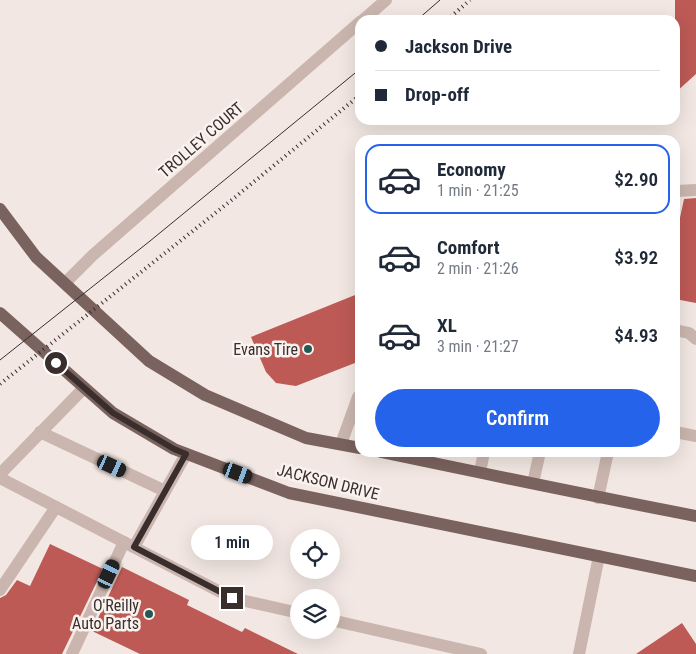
<!DOCTYPE html>
<meta charset="utf-8">
<style>
:root{--surface:#fff;--page:#f2f2f3;--text:#1f2937;--muted:#747a83;--line:#e0e1e3;--accent:#2563eb}
body{margin:0;font-family:"Roboto Condensed",sans-serif;background:var(--page);color:var(--text);height:100vh;display:flex;flex-direction:column;font-size:19px;white-space:nowrap}
*{box-sizing:border-box;margin:0}
p{font-size:16px;color:var(--muted)}
.icon{flex:none;width:28px;height:28px;fill:none;stroke:currentColor;stroke-width:2;stroke-linecap:round;stroke-linejoin:round}
.map{position:relative;flex:1;overflow:hidden}
.side{position:absolute;left:355px;top:135px;width:325px;height:322px;display:flex;flex-direction:column;background:var(--surface);border-radius:15px;box-shadow:0 5px 20px #0002}
.side>*{flex:none}
.guide{position:absolute;left:355px;top:15px;width:325px;height:110px;border-radius:15px;box-shadow:0 5px 20px #0002;display:grid;align-content:center;height:110px;padding:0 20px;background:var(--surface)}
.fabs{position:absolute;left:290px;top:529px;display:grid;gap:10px}
.fabs a{display:grid;place-items:center;width:50px;height:50px;border-radius:50%;background:var(--surface);box-shadow:0 5px 20px #0002;font-size:25px}
.end{position:absolute;width:22px;height:22px;margin:-11px;border:6px solid #392e2c;background:#fff;box-shadow:0 0 0 2px #fff}
.from{border-radius:50%}
.bubble{position:absolute;height:35px;border-radius:18px;background:var(--surface);box-shadow:0 5px 20px #0002;font-size:16px;font-weight:600;line-height:35px;text-align:center}
.car{position:absolute;width:15px;height:30px;margin:-15px -8px;border-radius:6px;box-shadow:0 0 4px 1px #0007;background:linear-gradient(#222 24%,#8ab4d8 0 40%,#222 0 76%,#8ab4d8 0 86%,#222 0)}
.guide b{display:flex;align-items:center;gap:18px;height:48px;font-size:19px}
.guide b+b{border-top:1px solid var(--line)}
.guide i{width:12px;height:12px;background:var(--text)}
ul{padding:9px 0 0;list-style:none}
li{display:flex;align-items:center;gap:15px;height:70px;margin:0 10px 8px;padding:0 10px;border:2px solid transparent;border-radius:15px}
li div{flex:1}
li b{display:block;font-size:19px}
li em{font-style:normal;font-weight:600}
li.active{border-color:var(--accent)}
li>.icon{width:45px;height:45px;stroke-width:1.5}
.cta{display:flex;gap:10px;margin-top:auto;padding:10px 20px}
.cta a{flex:1;height:58px;border-radius:30px;background:var(--accent);color:#fff;font-size:20px;font-weight:600;line-height:58px;text-align:center}
.map>svg:first-child{display:block}
.building{fill:#bd5a55}
.lines{fill:none;stroke-linecap:round;stroke-linejoin:round}
.minor{stroke:#cab6ae;stroke-width:12}
.major{stroke:#7a625e;stroke-width:12}
.tram{stroke:#392e2c;stroke-width:1}
.rail{stroke:#392e2c;stroke-width:4;stroke-dasharray:1 4;stroke-linecap:butt}
.route{stroke:#392e2c;stroke-width:6}
.poi-dot{fill:#245852;stroke:#faf2ee;stroke-width:2}
.labels{text-anchor:middle;dominant-baseline:central;stroke-width:5;stroke-linejoin:round;paint-order:stroke}
.street-label{font-size:16px;fill:#392e2c;stroke:#faf2ee}
.poi-label{font-size:16px;fill:#392e2c;stroke:#faf2ee;text-anchor:end}
</style>
<div class="map">
<svg width="696" height="654" viewBox="0 0 696 654">
<rect width="100%" height="100%" fill="#f2e7e2"/>
<g class="building">
<path d="M675,0H696V74L675,93Z"/>
<path d="M696,198V303L675,299V241L684,199Z"/>
<path d="M360,293V361L296,386L276,383L266,372L251,337Z"/>
<path d="M50,544L103,569L62,654H0V598L6,595L17,580L30,586Z"/>
<path d="M122,567L189,600L187,605L242,632L245,628L298,654H140L92,631Z"/>
<path d="M682,623L696,644V654H636Z"/>
</g>
<g class="lines">
<g class="minor">
<path d="M363,20L386,0"/>
<path d="M677,191L696,190"/>
<path d="M65,283L93,255L360,22"/>
<path d="M675,330L689,333L696,339"/>
<path d="M40,432L165,491"/>
<path d="M675,432L696,436"/>
<path d="M341,444L358,397H360"/>
<path d="M480,472L484,452"/>
<path d="M0,474L84,388"/>
<path d="M0,478L232,598L299,613"/>
<path d="M533,483L540,452"/>
<path d="M598,498L608,452"/>
<path d="M134,547L186,454"/>
<path d="M0,590L56,507"/>
<path d="M331,620L481,654"/>
<path d="M72,654L124,542"/>
<path d="M579,654L599,556"/>
</g>
<g class="major">
<path d="M0,209L36,257L149,361L205,395L306,438L360,448"/>
<path d="M0,313L113,413L174,449L289,493L696,576"/>
<path d="M381,452C486,474 591,496 696,516"/>
</g>
<g class="tram">
<path d="M417,20L440,0"/>
<path d="M0,360L150,241L360,69"/>
</g>
<g class="rail">
<path d="M447,20L470,0"/>
<path d="M0,384L228,203L360,95"/>
</g>
</g>
<g class="lines">
<path class="route" d="M56,363L113,413L174,449L186,454L134,547L232,598"/>
</g>
<g class="poi-dot">
<circle cx="308" cy="349" r="5"/>
<circle cx="149" cy="614" r="5"/>
</g>
<g class="labels">
<g class="street-label">
<text transform="translate(201 140) rotate(-41)">TROLLEY COURT</text>
<text transform="translate(328 482) rotate(14)">JACKSON DRIVE</text>
</g>
<g class="poi-label">
<text x="298" y="349">Evans Tire</text>
<text x="139" y="605">O'Reilly<tspan x="139" dy="18">Auto Parts</tspan></text>
</g>
</g>
</svg>
<div class="fabs">
<a><svg class="icon" aria-label="locate" viewBox="0 0 24 24"><circle cx="12" cy="12" r="6"/><path d="M12 2v4M12 18v4M2 12h4M18 12h4"/></svg></a>
<a><svg class="icon" aria-label="layers" viewBox="0 0 24 24"><path d="M12 4l9 5-9 5-9-5zM3 14l9 5 9-5"/></svg></a>
</div>
<i class="end from" style="left:56px;top:363px"></i>
<i class="end" style="left:232px;top:598px"></i>
<div class="bubble" style="left:191px;top:525px;width:82px">1 min</div>
<i class="car" style="left:112px;top:466px;rotate:115deg"></i>
<i class="car" style="left:238px;top:473px;rotate:111deg"></i>
<i class="car" style="left:109px;top:574px;rotate:25deg"></i>
<div class="guide">
<b><i class="from"></i>Jackson Drive</b>
<b><i></i>Drop-off</b>
</div>
<section class="side">
<ul>
<li class="active"><svg class="icon" aria-label="car" viewBox="0 0 24 24"><path d="M5 17H2v-5l4-1 3-4h7l3 4 3 1v5h-3M9 17h6M6 11h13"/><circle cx="7" cy="17" r="2"/><circle cx="17" cy="17" r="2"/></svg><div><b>Economy</b><p>1 min · 21:25</p></div><em>$2.90</em></li>
<li><svg class="icon" aria-label="car" viewBox="0 0 24 24"><path d="M5 17H2v-5l4-1 3-4h7l3 4 3 1v5h-3M9 17h6M6 11h13"/><circle cx="7" cy="17" r="2"/><circle cx="17" cy="17" r="2"/></svg><div><b>Comfort</b><p>2 min · 21:26</p></div><em>$3.92</em></li>
<li><svg class="icon" aria-label="car" viewBox="0 0 24 24"><path d="M5 17H2v-5l4-1 3-4h7l3 4 3 1v5h-3M9 17h6M6 11h13"/><circle cx="7" cy="17" r="2"/><circle cx="17" cy="17" r="2"/></svg><div><b>XL</b><p>3 min · 21:27</p></div><em>$4.93</em></li>
</ul>
<div class="cta"><a>Confirm</a></div>
</section>
</div>
